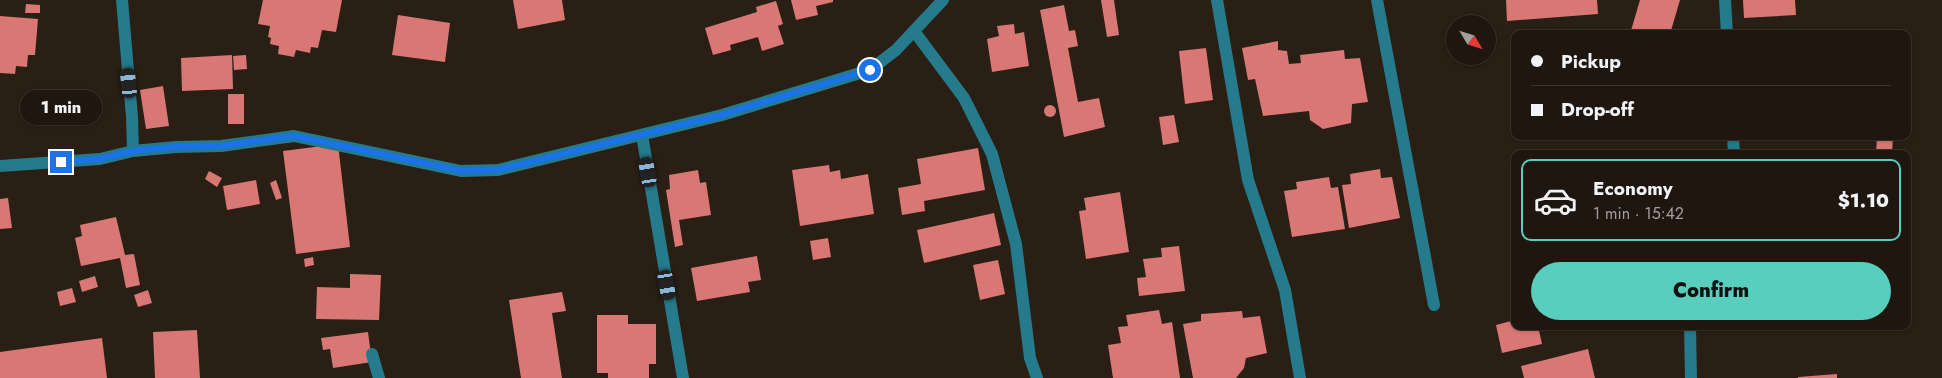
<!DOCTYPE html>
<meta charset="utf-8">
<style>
:root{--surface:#1f170f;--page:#2c241d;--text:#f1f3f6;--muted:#a19f9e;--line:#3c362f;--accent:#59cebe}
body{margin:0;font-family:Jost,sans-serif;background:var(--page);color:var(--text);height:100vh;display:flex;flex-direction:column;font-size:19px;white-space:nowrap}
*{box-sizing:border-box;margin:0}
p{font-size:16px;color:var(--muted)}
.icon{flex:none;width:28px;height:28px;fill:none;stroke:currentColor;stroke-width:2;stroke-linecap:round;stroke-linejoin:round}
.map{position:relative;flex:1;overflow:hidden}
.side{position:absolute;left:1511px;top:150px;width:400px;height:180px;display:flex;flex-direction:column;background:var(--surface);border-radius:10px;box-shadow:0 1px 4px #0004,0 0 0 1px var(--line)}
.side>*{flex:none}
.guide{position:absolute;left:1511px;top:30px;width:400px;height:110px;border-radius:10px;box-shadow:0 1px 4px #0004,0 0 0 1px var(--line);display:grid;align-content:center;height:110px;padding:0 20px;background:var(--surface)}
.needle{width:32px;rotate:128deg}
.buttons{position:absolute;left:1446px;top:15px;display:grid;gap:10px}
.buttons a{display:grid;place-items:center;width:50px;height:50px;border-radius:50%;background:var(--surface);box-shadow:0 1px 4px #0004,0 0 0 1px var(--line);font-size:25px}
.end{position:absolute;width:22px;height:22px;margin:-11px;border:6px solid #1a73e8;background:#fff;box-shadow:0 0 0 2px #fff}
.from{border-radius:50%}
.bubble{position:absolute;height:35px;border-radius:18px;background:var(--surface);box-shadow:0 1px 4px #0004,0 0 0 1px var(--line);font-size:16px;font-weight:800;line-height:35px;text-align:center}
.car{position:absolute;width:15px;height:30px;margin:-15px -8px;border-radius:6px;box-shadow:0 0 4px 1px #0007;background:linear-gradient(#222 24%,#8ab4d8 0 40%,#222 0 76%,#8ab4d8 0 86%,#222 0)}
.guide b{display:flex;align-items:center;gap:18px;height:48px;font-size:19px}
.guide b+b{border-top:1px solid var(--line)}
.guide i{width:12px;height:12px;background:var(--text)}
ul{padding:9px 0 0;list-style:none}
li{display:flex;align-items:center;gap:15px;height:82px;margin:0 10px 8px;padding:0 10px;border:2px solid var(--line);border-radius:10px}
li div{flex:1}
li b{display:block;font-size:19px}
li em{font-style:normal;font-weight:800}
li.current{border-color:var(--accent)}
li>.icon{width:45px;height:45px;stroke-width:1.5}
.button{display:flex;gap:10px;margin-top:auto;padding:10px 20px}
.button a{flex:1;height:58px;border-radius:30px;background:var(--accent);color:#111;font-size:20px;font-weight:800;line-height:58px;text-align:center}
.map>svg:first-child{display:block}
.building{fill:#d97774}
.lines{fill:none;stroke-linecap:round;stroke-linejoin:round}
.minor{stroke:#257a8b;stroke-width:12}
.route{stroke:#1a73e8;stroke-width:6}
</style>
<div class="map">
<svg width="1942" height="378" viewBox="0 0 1942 378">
<rect width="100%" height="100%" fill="#291f14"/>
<g class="building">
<path d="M263,0H342L336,32L322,30L318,48L311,47L310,53L296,50L294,57L278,54L279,46L270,44L271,38L268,37L270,26L258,24Z"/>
<path d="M513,0H562L565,20L518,29Z"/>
<path d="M791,0H833V2L816,6L818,15L796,20Z"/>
<path d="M1101,0H1114L1119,35L1107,37Z"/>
<path d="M1506,0H1597L1598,14L1507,21Z"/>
<path d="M1640,0H1680L1670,34H1630Z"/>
<path d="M1743,0H1795L1796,15L1744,18Z"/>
<path d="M776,1L783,24L778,26L784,44L762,51L758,37L730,45L731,50L713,55L705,28L757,12L756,7Z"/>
<path d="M26,4L40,5V13H25Z"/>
<path d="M1064,5L1069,31L1075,30L1078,46L1068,48L1078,102L1099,98L1105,127L1064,137L1040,10Z"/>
<path d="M398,15L450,23L445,62L392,55Z"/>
<path d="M0,16L38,19L35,55H28L27,67L16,66L15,74L0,73Z"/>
<path d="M1014,24L1015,34L1024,32L1029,66L992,72L987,39L999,36L997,26Z"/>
<path d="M1278,41V50L1287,51L1289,64L1301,63L1300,55L1344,50L1345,59L1360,58L1368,102L1352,104L1351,123L1323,129L1310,120L1309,111L1263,116L1255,79L1248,80L1242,48Z"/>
<path d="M1206,48L1213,100L1185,104L1179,51Z"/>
<path d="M232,55L233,89L182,91L181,58Z"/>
<path d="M246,55L247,69L234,70L233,56Z"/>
<path d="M163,86L169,126L146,129L140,90Z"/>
<rect x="228" y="94" width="16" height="30"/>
<circle cx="1050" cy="111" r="6"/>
<path d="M1174,115L1179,142L1163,145L1159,117Z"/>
<path d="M1877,136H1893L1892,154H1876Z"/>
<path d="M338,144L350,247L296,254L283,151Z"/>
<path d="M978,148L985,190L924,201L925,211L902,215L898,188L921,184L917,159Z"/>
<path d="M829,165L830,172L840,170L841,179L868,174L874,214L800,226L792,170Z"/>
<path d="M1380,169L1381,178L1392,177L1400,218L1349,228L1342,185L1351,184L1350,174Z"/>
<path d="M698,170L700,183L706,182L711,215L679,220L683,245L675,247L666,190L670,189L669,175Z"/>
<path d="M209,171L222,178L217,187L205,179Z"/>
<path d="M1329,177L1331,188L1338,187L1345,229L1292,237L1284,191L1297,189L1296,182Z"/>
<path d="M256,180L260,204L227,210L223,186Z"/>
<path d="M276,180L282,198L276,200L270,183Z"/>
<path d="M1120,192L1129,252L1086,259L1079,211L1086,210L1084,198Z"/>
<path d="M8,198L12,228L0,229V199Z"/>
<path d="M994,213L1001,245L924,263L917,230Z"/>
<path d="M116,217L125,255L134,254L140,285L126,288L120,258L81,266L75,238L82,236L80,225Z"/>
<path d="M828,238L831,257L813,260L810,241Z"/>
<path d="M1179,246L1185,291L1139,296L1137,278L1146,277L1143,259L1162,257L1161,248Z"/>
<path d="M757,256L761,280L748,282L750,292L697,301L691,268Z"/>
<path d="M313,257L314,265L305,267L304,259Z"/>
<path d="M998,260L1005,294L980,300L973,265Z"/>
<path d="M350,274L381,275L379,320L316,319L317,287L350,288Z"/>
<path d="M95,276L98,287L82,292L79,281Z"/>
<path d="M72,288L76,302L60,306L57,292Z"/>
<path d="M148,290L152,303L138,307L134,295Z"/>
<path d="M562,292L566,311L552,313L562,378H521L509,300Z"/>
<path d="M1159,310L1162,324L1172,322L1180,378H1113L1108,345L1121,343L1118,327L1128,326L1126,315Z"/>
<path d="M1242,311L1243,318L1260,316L1267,353L1246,358L1244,368L1236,378H1193L1183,324L1201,321V314Z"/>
<path d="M597,315H628V324H656V364H649V378H608V373H597Z"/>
<path d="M1515,320V326H1538L1542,344L1502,353L1496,325Z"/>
<path d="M197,330L200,378H155L153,332Z"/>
<path d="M368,332L372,362L333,368L330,349L323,350L321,338Z"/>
<path d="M102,338L107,378H0V352Z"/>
<path d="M1588,349L1595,378H1524L1521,366Z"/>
<path d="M1837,374V378H1798V377Z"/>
</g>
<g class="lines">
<g class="minor">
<path d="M122,0L132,117L133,151L176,147L221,146L294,136L461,171L498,170L722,115L870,70L896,50L943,0"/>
<path d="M1217,0L1248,180L1285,290L1300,378"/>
<path d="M1377,0L1434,305"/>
<path d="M1725,0L1727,34"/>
<path d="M914,31L964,98L992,154L1016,244L1030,358L1037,378"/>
<path d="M642,135L683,378"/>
<path d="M1733,136L1734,154"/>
<path d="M0,166L100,159L133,151"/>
<path d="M1690,326L1691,378"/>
<path d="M372,354L379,378"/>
</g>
</g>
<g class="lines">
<path class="route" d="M61,162L100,159L133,151L176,147L221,146L294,136L461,171L498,170L722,115L870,70"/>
</g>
</svg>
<div class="buttons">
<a><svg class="needle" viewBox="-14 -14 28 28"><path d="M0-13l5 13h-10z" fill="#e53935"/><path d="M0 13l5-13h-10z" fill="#a19f9e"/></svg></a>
</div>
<i class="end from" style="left:870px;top:70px"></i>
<i class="end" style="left:61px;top:162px"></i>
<div class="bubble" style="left:20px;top:90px;width:82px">1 min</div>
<i class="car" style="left:129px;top:83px;rotate:354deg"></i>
<i class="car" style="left:648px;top:172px;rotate:350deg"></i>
<i class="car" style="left:667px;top:285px;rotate:170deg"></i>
<div class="guide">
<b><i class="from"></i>Pickup</b>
<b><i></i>Drop-off</b>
</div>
<section class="side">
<ul>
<li class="current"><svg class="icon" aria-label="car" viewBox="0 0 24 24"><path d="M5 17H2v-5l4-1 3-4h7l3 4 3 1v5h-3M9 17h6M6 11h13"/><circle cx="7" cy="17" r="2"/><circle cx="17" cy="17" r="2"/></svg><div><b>Economy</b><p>1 min · 15:42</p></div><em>$1.10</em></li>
</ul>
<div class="button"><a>Confirm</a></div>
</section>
</div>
